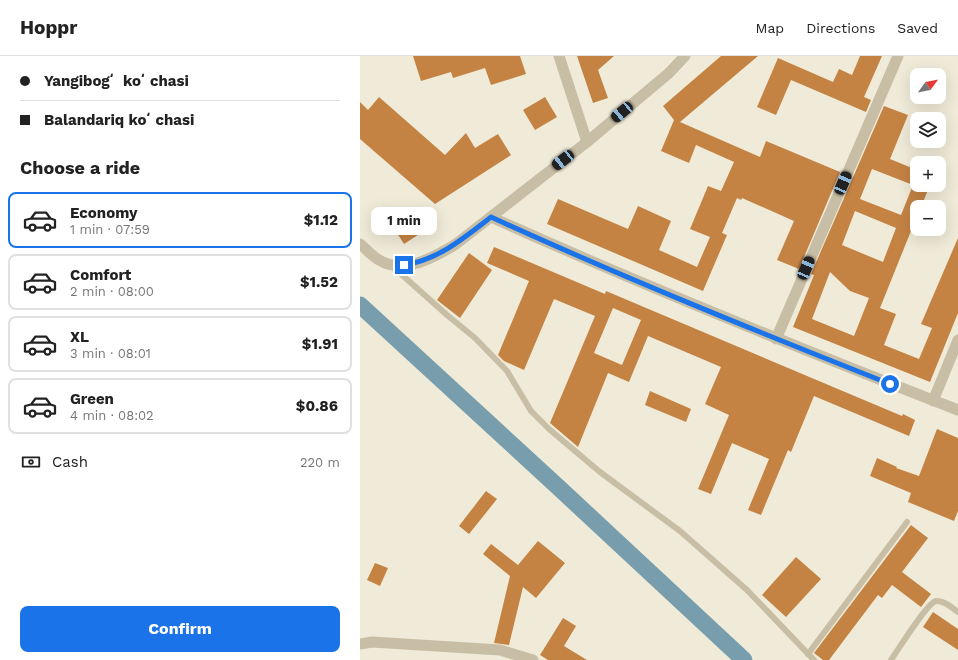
<!DOCTYPE html>
<meta charset="utf-8">
<style>
:root{--surface:#fff;--page:#f6f6f6;--text:#222;--muted:#767676;--line:#e0e0e0;--accent:#1a73e8}
body{margin:0;font-family:"Work Sans",sans-serif;background:var(--page);color:var(--text);height:100vh;display:flex;flex-direction:column;font-size:15px;white-space:nowrap}
*{box-sizing:border-box;margin:0}
p{font-size:13px;color:var(--muted)}
.icon{flex:none;width:22px;height:22px;fill:none;stroke:currentColor;stroke-width:2;stroke-linecap:round;stroke-linejoin:round}
.map{position:relative;flex:1;overflow:hidden}
.panel{display:flex;flex-direction:column;background:var(--surface);width:360px}
.panel>*{flex:none}
.top-card{display:grid;align-content:center;height:88px;padding:0 20px;background:var(--surface)}
.needle{width:26px;rotate:58deg}
.fabs{position:absolute;left:550px;top:12px;display:grid;gap:8px}
.fabs a{display:grid;place-items:center;width:36px;height:36px;border-radius:8px;background:var(--surface);box-shadow:0 4px 16px #0002;font-size:20px}
.end{position:absolute;width:18px;height:18px;margin:-9px;border:5px solid #1a73e8;background:#fff;box-shadow:0 0 0 2px #fff}
.from{border-radius:50%}
.bubble{position:absolute;height:28px;border-radius:8px;background:var(--surface);box-shadow:0 4px 16px #0002;font-size:13px;font-weight:700;line-height:28px;text-align:center}
.car{position:absolute;width:12px;height:24px;margin:-12px -6px;border-radius:5px;box-shadow:0 0 3px 1px #0007;background:linear-gradient(#222 24%,#8ab4d8 0 40%,#222 0 76%,#8ab4d8 0 86%,#222 0)}
.top-card b{display:flex;align-items:center;gap:14px;height:38px;font-size:15px}
.top-card b+b{border-top:1px solid var(--line)}
.top-card i{width:10px;height:10px;background:var(--text)}
ul{padding:0;list-style:none}
li{display:flex;align-items:center;gap:12px;height:56px;margin:0 8px 6px;padding:0 12px;border:2px solid var(--line);border-radius:8px}
li div{flex:1}
li b{display:block;font-size:15px}
li em{font-style:normal;font-weight:700}
li.current{border-color:var(--accent)}
li>.icon{width:36px;height:36px;stroke-width:1.5}
h2{padding:0 20px;font-size:18px;line-height:48px}
.pay{display:flex;align-items:center;gap:10px;height:44px;padding:0 20px;font-size:15px}
.pay p{margin-inline-start:auto}
.cta{display:flex;gap:8px;margin-top:auto;padding:8px 20px}
.cta a{flex:1;height:46px;border-radius:8px;background:var(--accent);color:#fff;font-size:16px;font-weight:700;line-height:46px;text-align:center}
header{display:flex;align-items:center;gap:24px;box-sizing:border-box;height:56px;padding:0 20px;background:var(--surface);border-bottom:1px solid var(--line)}
header strong{font-size:19px}
nav{display:flex;gap:22px;margin-inline-start:auto;font-size:14px}
main{display:flex;flex:1;min-height:0}
.map>svg:first-child{display:block}
.lines{fill:none;stroke-linecap:round;stroke-linejoin:round}
.canal{stroke:#789dad;stroke-width:17}
.building{fill:#c48343;fill-rule:evenodd}
.service{stroke:#c8bea5;stroke-width:6}
.minor{stroke:#c8bea5;stroke-width:11}
.tertiary{stroke:#c8bea5;stroke-width:11}
.route{stroke:#1a73e8;stroke-width:5}
</style>
<header>
<strong>Hoppr</strong>
<nav><a>Map</a><a>Directions</a><a>Saved</a></nav>
</header>
<main>
<section class="panel">
<div class="top-card">
<b><i class="from"></i>Yangibogʻ koʻchasi</b>
<b><i></i>Balandariq koʻchasi</b>
</div>
<h2>Choose a ride</h2>
<ul>
<li class="current"><svg class="icon" aria-label="car" viewBox="0 0 24 24"><path d="M5 17H2v-5l4-1 3-4h7l3 4 3 1v5h-3M9 17h6M6 11h13"/><circle cx="7" cy="17" r="2"/><circle cx="17" cy="17" r="2"/></svg><div><b>Economy</b><p>1 min · 07:59</p></div><em>$1.12</em></li>
<li><svg class="icon" aria-label="car" viewBox="0 0 24 24"><path d="M5 17H2v-5l4-1 3-4h7l3 4 3 1v5h-3M9 17h6M6 11h13"/><circle cx="7" cy="17" r="2"/><circle cx="17" cy="17" r="2"/></svg><div><b>Comfort</b><p>2 min · 08:00</p></div><em>$1.52</em></li>
<li><svg class="icon" aria-label="car" viewBox="0 0 24 24"><path d="M5 17H2v-5l4-1 3-4h7l3 4 3 1v5h-3M9 17h6M6 11h13"/><circle cx="7" cy="17" r="2"/><circle cx="17" cy="17" r="2"/></svg><div><b>XL</b><p>3 min · 08:01</p></div><em>$1.91</em></li>
<li><svg class="icon" aria-label="car" viewBox="0 0 24 24"><path d="M5 17H2v-5l4-1 3-4h7l3 4 3 1v5h-3M9 17h6M6 11h13"/><circle cx="7" cy="17" r="2"/><circle cx="17" cy="17" r="2"/></svg><div><b>Green</b><p>4 min · 08:02</p></div><em>$0.86</em></li>
</ul>
<div class="pay"><svg class="icon" aria-label="cash" viewBox="0 0 24 24"><path d="M3 7h18v10H3z"/><circle cx="12" cy="12" r="2"/></svg>Cash<p>220 m</p></div>
<div class="cta"><a>Confirm</a></div>
</section>
<div class="map">
<svg width="598" height="604" viewBox="0 0 598 604">
<rect width="100%" height="100%" fill="#f0ebd8"/>
<g class="lines">
<path class="canal" d="M0,249L197,430L384,604"/>
</g>
<g class="building">
<path d="M53,0H160L166,18L131,29L125,12L93,22L91,16L61,25Z"/>
<path d="M217,0H254L238,14L248,42L233,47Z"/>
<path d="M361,0H398L320,66L400,101L406,85L480,116L439,213L417,204L434,165L382,142L381,144L377,142L362,177L367,179L343,235L187,168L198,143L268,173L278,150L311,165L299,194L337,211L350,181L330,173L348,130L361,135L374,106L336,89L329,107L301,95L314,64L303,50Z"/>
<path d="M500,0H522L504,41L511,44L506,56L431,24L416,59L397,51L418,2L473,26L479,13L492,19Z"/>
<path d="M19,41L85,99L106,77L115,92L138,78L151,99L75,148L0,83V46L8,54Z"/>
<path d="M185,41L197,61L175,74L163,54Z"/>
<path d="M524,50L548,59L530,103L557,114V129H570L561,151H557V160L520,252L536,258L524,289L559,303L572,272L561,268L598,182V257L570,326L433,271L454,219L451,218ZM512,113L553,129L541,159L500,143ZM495,155L536,172L523,206L482,189ZM470,216L490,235L509,242L494,280L452,263Z"/>
<path d="M58,159L67,173L44,188L35,174Z"/>
<path d="M134,191L245,238L246,235L542,360L543,358L555,364L549,380L454,340L431,396L428,394L401,459L388,454L409,403L372,387L351,438L338,433L369,359L345,348L361,311L288,280L269,326L248,317L218,391L190,367L235,260L194,243L164,314L144,305L138,299L169,225L127,207ZM253,252L281,264L262,309L234,297Z"/>
<path d="M109,197L132,214L100,262L77,244Z"/>
<path d="M290,335L331,353L326,366L285,349Z"/>
<path d="M577,373L598,382V455L594,465L548,446L551,437L510,420L517,402L537,411L536,412L559,420Z"/>
<path d="M126,435L137,443L109,478L99,470Z"/>
<path d="M551,469L568,482L542,516L571,538L561,551L532,529L522,542L518,539L469,604H463L454,597Z"/>
<path d="M178,485L205,507L176,542L163,531L149,589L134,587L150,520L123,498L131,488L158,509Z"/>
<path d="M436,501L461,523L426,561L402,539Z"/>
<path d="M15,507L28,512L20,530L7,524Z"/>
<path d="M573,556L598,573V594L563,571Z"/>
<path d="M203,562L216,570L204,590L227,604H188L180,599Z"/>
</g>
<g class="lines">
<g class="service">
<path d="M32,210L87,259L115,282L147,315L171,355L189,373L240,416L320,475L387,534L454,604"/>
<path d="M448,598L547,466"/>
<path d="M531,604C538,594 567,547 576,545C584,544 592,552 598,556"/>
</g>
<g class="minor">
<path d="M199,0L227,86"/>
<path d="M131,161C284,230 441,293 598,354"/>
<path d="M416,283L538,0"/>
<path d="M573,345L598,284"/>
<path d="M0,588L12,586L140,594L173,604"/>
</g>
<path class="tertiary" d="M0,188C6,193 12,200 19,204C44,219 75,201 96,188L227,86L309,17L325,0"/>
</g>
<g class="lines">
<path class="route" d="M44,209C78,204 104,182 131,161C262,221 396,275 530,328"/>
</g>
</svg>
<div class="fabs">
<a><svg class="needle" viewBox="-14 -14 28 28"><path d="M0-13l5 13h-10z" fill="#e53935"/><path d="M0 13l5-13h-10z" fill="#767676"/></svg></a>
<a><svg class="icon" aria-label="layers" viewBox="0 0 24 24"><path d="M12 4l9 5-9 5-9-5zM3 14l9 5 9-5"/></svg></a>
<a>+</a>
<a>−</a>
</div>
<i class="end from" style="left:530px;top:328px"></i>
<i class="end" style="left:44px;top:209px"></i>
<div class="bubble" style="left:11px;top:151px;width:66px">1 min</div>
<i class="car" style="left:262px;top:56px;rotate:230deg"></i>
<i class="car" style="left:203px;top:104px;rotate:232deg"></i>
<i class="car" style="left:483px;top:127px;rotate:23deg"></i>
<i class="car" style="left:446px;top:212px;rotate:23deg"></i>
</div>
</main>
